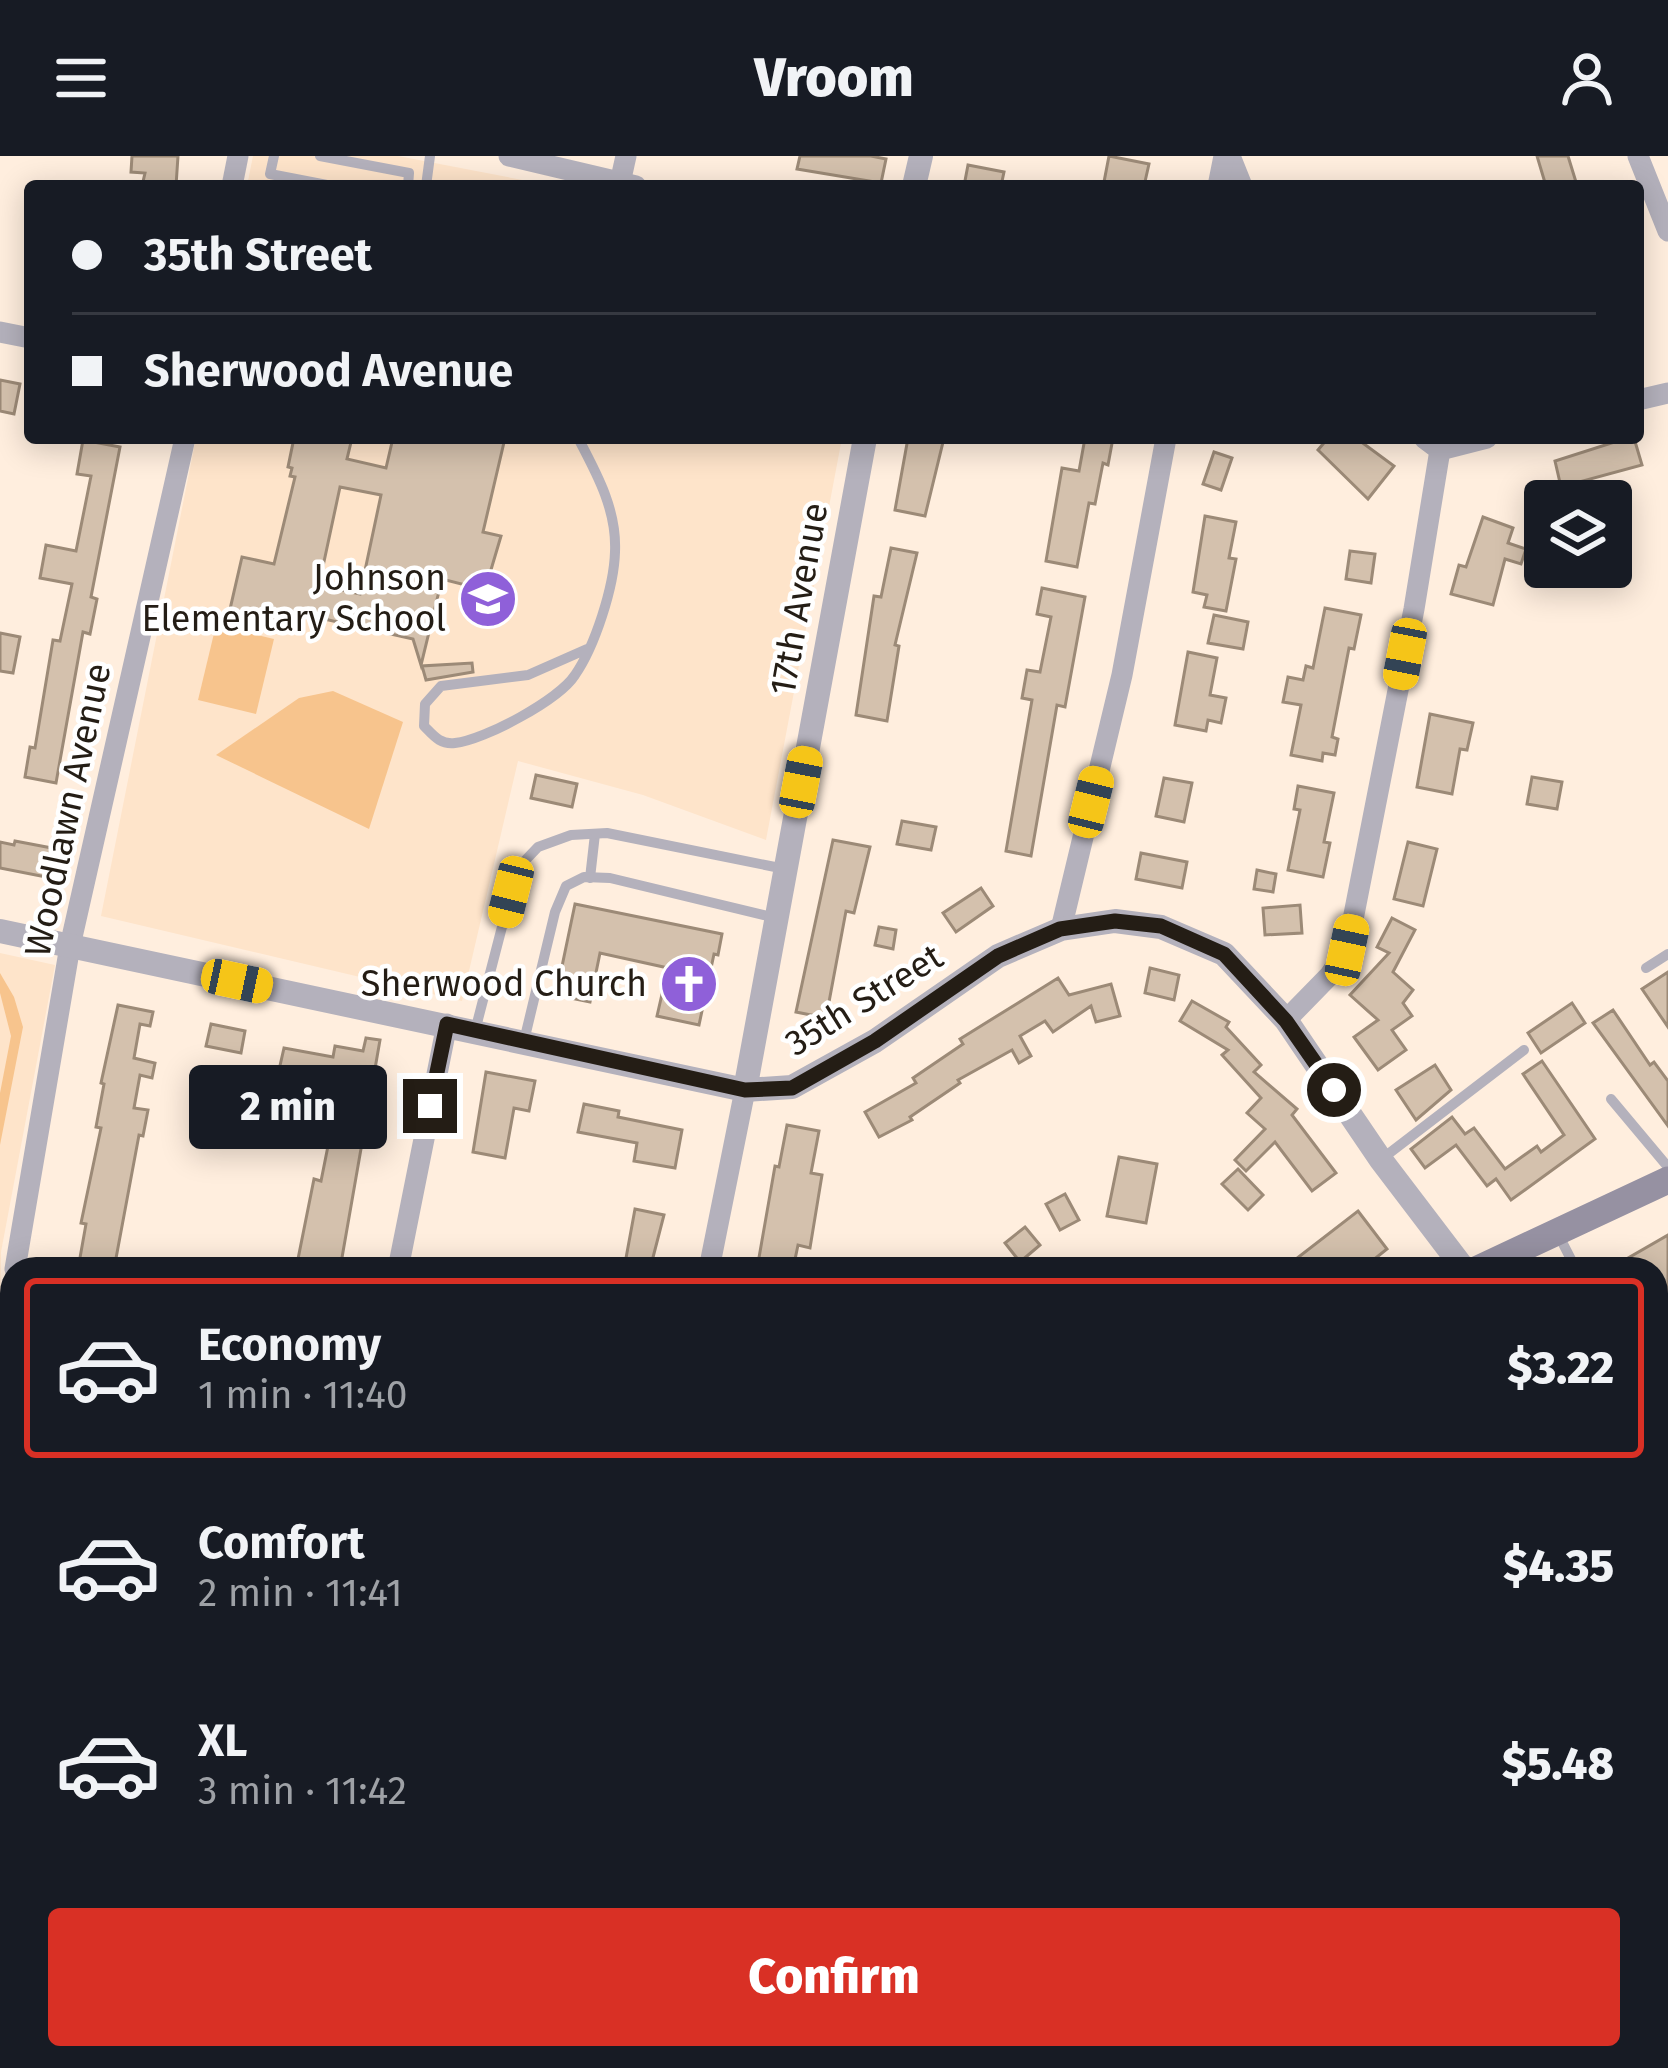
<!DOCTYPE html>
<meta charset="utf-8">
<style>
:root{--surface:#171b24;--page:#242831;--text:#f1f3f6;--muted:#9ea1a6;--line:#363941;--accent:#d93025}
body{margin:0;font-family:"Fira Sans",sans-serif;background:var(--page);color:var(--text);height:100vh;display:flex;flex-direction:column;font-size:45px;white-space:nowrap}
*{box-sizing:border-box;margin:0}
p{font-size:39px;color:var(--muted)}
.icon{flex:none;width:66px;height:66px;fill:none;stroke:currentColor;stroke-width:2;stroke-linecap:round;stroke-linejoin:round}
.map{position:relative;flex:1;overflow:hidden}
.panel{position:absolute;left:0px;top:1101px;width:1668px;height:813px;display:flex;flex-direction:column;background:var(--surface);border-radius:36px 36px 0 0;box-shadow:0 6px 30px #0003}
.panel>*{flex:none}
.banner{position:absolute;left:24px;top:24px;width:1620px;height:264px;border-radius:12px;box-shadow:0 6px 30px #0003;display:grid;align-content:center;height:264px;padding:0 48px;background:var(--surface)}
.buttons{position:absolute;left:1524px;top:324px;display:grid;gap:24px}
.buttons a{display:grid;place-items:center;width:108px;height:108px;border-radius:12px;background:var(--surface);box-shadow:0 6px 30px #0003;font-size:60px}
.end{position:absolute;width:54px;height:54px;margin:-27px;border:15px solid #241d15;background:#fff;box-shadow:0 0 0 6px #fff}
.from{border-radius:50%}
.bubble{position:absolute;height:84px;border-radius:12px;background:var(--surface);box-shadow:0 6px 30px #0003;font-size:39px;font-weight:800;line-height:84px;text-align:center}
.car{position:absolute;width:36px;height:72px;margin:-36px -18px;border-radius:15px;box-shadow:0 0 9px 3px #0007;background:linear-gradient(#f5c518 24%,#345 0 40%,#f5c518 0 76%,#345 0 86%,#f5c518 0)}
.banner b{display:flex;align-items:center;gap:42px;height:114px;font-size:45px}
.banner b+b{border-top:3px solid var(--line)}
.banner i{width:30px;height:30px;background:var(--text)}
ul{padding:21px 0 0;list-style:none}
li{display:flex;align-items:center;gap:36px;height:180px;margin:0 24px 18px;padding:0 24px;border:6px solid transparent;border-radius:12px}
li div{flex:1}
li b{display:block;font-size:45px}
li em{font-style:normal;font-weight:800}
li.selected{border-color:var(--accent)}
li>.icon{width:108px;height:108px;stroke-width:1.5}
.cta{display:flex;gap:24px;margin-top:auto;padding:24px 48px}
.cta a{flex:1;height:138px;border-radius:12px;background:var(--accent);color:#fff;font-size:48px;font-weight:800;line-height:138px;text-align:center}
header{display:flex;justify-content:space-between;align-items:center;height:156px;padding:0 48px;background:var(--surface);font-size:54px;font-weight:800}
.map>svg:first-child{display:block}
.built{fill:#fee4ca}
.green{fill:#f7c48d}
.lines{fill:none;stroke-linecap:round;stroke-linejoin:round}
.river{stroke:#eeac62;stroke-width:33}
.building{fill:#d4c1ad;stroke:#9c8a77;stroke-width:3;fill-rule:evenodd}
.service{stroke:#b4b1bc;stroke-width:10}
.minor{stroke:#b4b1bc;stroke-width:21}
.tertiary{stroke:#b4b1bc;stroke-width:24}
.secondary{stroke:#9691a2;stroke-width:27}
.route{stroke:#241d15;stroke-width:15}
.labels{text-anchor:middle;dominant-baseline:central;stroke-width:9;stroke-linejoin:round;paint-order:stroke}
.poi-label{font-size:36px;fill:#241d15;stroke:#fff;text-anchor:end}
.street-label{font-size:36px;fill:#241d15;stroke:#fff}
</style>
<header><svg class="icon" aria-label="menu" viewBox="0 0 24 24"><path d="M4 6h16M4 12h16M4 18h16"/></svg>Vroom<svg class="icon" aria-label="person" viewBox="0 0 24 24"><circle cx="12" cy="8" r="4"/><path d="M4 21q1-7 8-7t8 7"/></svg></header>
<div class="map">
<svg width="1668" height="1912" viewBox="0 0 1668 1912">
<rect width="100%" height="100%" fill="#ffeede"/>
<g class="built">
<path d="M253,0H398L554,30H247Z"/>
<path d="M196,282H842L766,684L643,639L518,605L462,845L101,760Z"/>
<path d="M0,797L55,809L1,1096L0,1188L12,1213V1666L0,1664Z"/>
</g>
<g class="green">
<path d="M216,469L274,483L256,558L198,544Z"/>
<path d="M333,535L403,566L369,673L216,599L299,542Z"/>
<path d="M0,817L14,841L23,871L0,989V937L11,880L0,837Z"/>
<path d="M12,1461V1629L0,1628V1496Z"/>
</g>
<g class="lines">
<path class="river" d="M1473,1912L1482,1902"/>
</g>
<g class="building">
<path d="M132,0H178L176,30H142L145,17L131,16Z"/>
<path d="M800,0H871L886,3L881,27L797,13Z"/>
<path d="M1109,0L1149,8L1144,30L1104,26Z"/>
<path d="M1537,0H1568L1576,26L1546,30Z"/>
<path d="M968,9L1004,16L1001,30H964Z"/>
<path d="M0,224L20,228L14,258L0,255Z"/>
<path d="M294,282H352L347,303L386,312L393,282H505L483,376L501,380L485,434L442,423L421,509L413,483L280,453L275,473L228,462L242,401L274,408L295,321L290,320L292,312L288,311ZM340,331L381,339L360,438L319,429Z"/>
<path d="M908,282H944L925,360L895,354Z"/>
<path d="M1085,282H1113L1108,309L1103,307L1095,348L1089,347L1077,411L1046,405L1062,312L1079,315Z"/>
<path d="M1328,282H1356L1394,310L1368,343L1318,294Z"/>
<path d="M1627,282H1634L1642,309L1561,331L1555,305Z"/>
<path d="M83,284L120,291L91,441L97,443L90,478L83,476L56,627L25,621L30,591L35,592L53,484L60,485L72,428L40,422L46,389L76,395L91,320L77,318Z"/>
<path d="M1214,296L1232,302L1221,334L1203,328Z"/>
<path d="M1205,360L1236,366L1229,402L1236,403L1226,455L1204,451L1207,439L1193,436Z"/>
<path d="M1483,361L1513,372L1508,387L1526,393L1521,408L1505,403L1493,449L1451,438L1459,409L1466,411Z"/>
<path d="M891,392L917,397L895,489L899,490L887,565L856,559L874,440L881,441Z"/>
<path d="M1350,395L1375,398L1371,427L1346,423Z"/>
<path d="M1042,432L1085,441L1065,551L1057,549L1031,700L1006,695L1032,544L1022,542L1027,514L1040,516L1051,461L1037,458Z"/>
<path d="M1325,452L1361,459L1354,493L1349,492L1332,581L1338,583L1335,599L1323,597L1322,605L1291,599L1301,549L1283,546L1288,521L1303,524L1306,510L1313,512Z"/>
<path d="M1214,459L1248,466L1243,493L1208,487Z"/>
<path d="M0,477L20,481L13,517L0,515Z"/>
<path d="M1188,496L1217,502L1210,539L1226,542L1221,567L1208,564L1206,575L1175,569Z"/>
<path d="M472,507L473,516L426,524L422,510Z"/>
<path d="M1430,558L1473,567L1467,594L1460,593L1452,638L1417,631Z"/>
<path d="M536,619L577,628L572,651L531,642Z"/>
<path d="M1532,621L1562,626L1557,653L1527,648Z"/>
<path d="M1164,622L1192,627L1184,666L1156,660Z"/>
<path d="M1298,630L1334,637L1324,686L1330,687L1323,721L1288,714L1300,654L1294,653Z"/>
<path d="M902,665L936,671L931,694L897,688Z"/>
<path d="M833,684L870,691L854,757L846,755L826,862L796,856Z"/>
<path d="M15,685L57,693L51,722L0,712V686L14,689Z"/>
<path d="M1408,686L1437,693L1423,750L1394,743Z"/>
<path d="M1141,697L1187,706L1182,732L1136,723Z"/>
<path d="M1257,714L1276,718L1273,736L1254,733Z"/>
<path d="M981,732L993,750L956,776L943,757Z"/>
<path d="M575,748L722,778L718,799L714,798L699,869L657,860L668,812L600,797L590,846L556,839Z"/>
<path d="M1300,749L1302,777L1265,779L1263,752Z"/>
<path d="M1392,762L1415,774L1393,816L1413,834L1403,847L1412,860L1392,874L1406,894L1378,914L1354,881L1378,864L1350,839L1389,797L1377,791Z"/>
<path d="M879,771L896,774L893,793L875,789Z"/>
<path d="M1150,812L1179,819L1174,844L1145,837Z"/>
<path d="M1668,816V871L1642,833Z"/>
<path d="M1058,822L1069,839L1111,828L1120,860L1096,866L1091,850L1053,876L1045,865L1020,880L1031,900L1019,907L1012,894L958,924L960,927L910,961L912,964L879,981L865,956L916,927L913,922L963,888L960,883Z"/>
<path d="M1192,845L1229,866L1226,871L1261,909L1254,916L1297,953L1292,959L1336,1017L1312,1035L1275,986L1246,1015L1235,1004L1265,973L1247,957L1261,942L1222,899L1228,894L1180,865Z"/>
<path d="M1572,847L1585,867L1541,897L1528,877Z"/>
<path d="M118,849L153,856L150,870L140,868L134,902L155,907L152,922L140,919L134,952L148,954L143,980L139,979L114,1113H78L86,1068L81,1067L101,972L96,971L104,928L101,927Z"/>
<path d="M1613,854L1650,909L1654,906L1668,925V970L1593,867Z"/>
<path d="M211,868L245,875L241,897L206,890Z"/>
<path d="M366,882L380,884L340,1113H296L314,1023L321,1025L331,975L314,972L319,947L345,952L350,922L313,915L312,921L279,914L284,892L333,901L335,890L363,895Z"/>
<path d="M1542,905L1595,983L1511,1044L1496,1023L1487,1030L1456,989L1425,1012L1411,993L1452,961L1465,978L1474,972L1505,1013L1537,990L1541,996L1564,979L1523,918Z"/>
<path d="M1435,909L1451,934L1416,964L1396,934Z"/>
<path d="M486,916L535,925L529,955L514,952L505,1002L473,996Z"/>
<path d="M584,948L619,955L618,961L682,974L675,1012L634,1005L637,987L578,976Z"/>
<path d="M787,969L819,975L811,1017L822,1019L810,1092L798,1089L793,1113H757L775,1010L779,1011Z"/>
<path d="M1119,1001L1157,1008L1146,1067L1107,1060Z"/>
<path d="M1238,1013L1263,1039L1248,1054L1222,1028Z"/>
<path d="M1065,1038L1079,1064L1060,1074L1046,1048Z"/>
<path d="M635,1053L664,1059L650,1113H624Z"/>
<path d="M1358,1055L1387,1093L1362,1113H1283Z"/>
<path d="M1025,1071L1040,1089L1020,1106L1005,1087Z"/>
<path d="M1668,1079V1134L1656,1113H1609Z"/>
</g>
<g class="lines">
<g class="service">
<path d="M274,0L270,18L332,30"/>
<path d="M320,0L409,17L408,30"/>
<path d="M426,30L430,0"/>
<path d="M578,282C597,318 617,354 615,396C614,431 595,490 575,519C559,544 484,584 455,587C440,589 433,579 424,570L425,548L441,530L528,519L587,493"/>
<path d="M590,722L595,678"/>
<path d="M1646,812L1668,798"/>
<path d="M475,875L517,713L538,691L571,679L607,677L785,713"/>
<path d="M524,885L555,756L566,730L584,721L610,722L776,762"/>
<path d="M1611,943L1668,1011"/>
<path d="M1383,1002L1524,894"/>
<path d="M1559,1080L1576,1113"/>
<path d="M0,1158L12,1156"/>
<path d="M1656,1212L1658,1215"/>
<path d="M1393,1904L1402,1912"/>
</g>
<g class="minor">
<path d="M509,0L636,30"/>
<path d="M1230,0L1242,30"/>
<path d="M1638,0L1668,75"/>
<path d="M620,27L626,0"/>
<path d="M232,30L238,0"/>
<path d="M1218,30L1224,0"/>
<path d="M0,176L30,182"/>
<path d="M1638,244L1668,237"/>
<path d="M1440,294L1487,282"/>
<path d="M1061,773L1122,519L1166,282"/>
<path d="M1286,864L1330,819L1347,794L1414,453L1440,294L1424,282"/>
<path d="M15,1113L70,790L185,282"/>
<path d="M398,1113L447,868"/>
<path d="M709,1113L745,934"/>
<path d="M1656,1411L1668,1403"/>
<path d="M0,1677L12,1679"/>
<path d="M1656,1864L1668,1878"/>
<path d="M375,1902L380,1912"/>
<path d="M175,1912L194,1902"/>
<path d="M545,1912L547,1902"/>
<path d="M1054,1912L1075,1902"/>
</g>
<g class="tertiary">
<path d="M914,30L921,0"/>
<path d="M0,775L745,934L792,931L875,885L998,800L1061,773L1115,765L1161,771L1224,798L1286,864L1381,1004L1464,1113"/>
<path d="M745,934L865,282"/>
<path d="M1656,1809L1668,1799"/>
<path d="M1535,1912L1547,1902"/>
</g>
<g class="secondary">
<path d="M1478,1113L1668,1024"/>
<path d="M690,1912L700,1902"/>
</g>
</g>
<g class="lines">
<path class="route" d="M430,950L447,868L745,934L792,932L875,885L998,800L1060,773L1115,765L1161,770L1224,798L1286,865L1334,934"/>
</g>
<defs>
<symbol id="school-disc" viewBox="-11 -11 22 22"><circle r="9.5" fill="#8f60d9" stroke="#fff"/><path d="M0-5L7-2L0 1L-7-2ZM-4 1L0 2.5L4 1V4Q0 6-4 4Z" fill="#fff"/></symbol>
<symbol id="church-disc" viewBox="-11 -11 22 22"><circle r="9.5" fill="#8f60d9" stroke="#fff"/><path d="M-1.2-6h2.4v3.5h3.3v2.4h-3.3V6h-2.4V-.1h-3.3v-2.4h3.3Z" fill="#fff"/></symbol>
</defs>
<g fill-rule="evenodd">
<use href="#school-disc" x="455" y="410" width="66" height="66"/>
<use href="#church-disc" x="656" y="795" width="66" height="66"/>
</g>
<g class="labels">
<g class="poi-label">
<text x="446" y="422">Johnson<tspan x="446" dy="41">Elementary School</tspan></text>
<text x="647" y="828">Sherwood Church</text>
</g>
<g class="street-label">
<text transform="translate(799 443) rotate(-80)">17th Avenue</text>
<text transform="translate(68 654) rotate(-78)">Woodlawn Avenue</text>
<text transform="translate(864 844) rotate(-32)">35th Street</text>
</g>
</g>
</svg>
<div class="buttons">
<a><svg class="icon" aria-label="layers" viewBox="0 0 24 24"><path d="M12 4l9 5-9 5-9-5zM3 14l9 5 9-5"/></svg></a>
</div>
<i class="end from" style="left:1334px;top:934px"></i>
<i class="end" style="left:430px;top:950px"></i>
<div class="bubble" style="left:189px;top:909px;width:198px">2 min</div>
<i class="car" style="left:1405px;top:498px;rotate:191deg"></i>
<i class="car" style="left:801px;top:626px;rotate:11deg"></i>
<i class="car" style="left:1091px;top:646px;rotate:14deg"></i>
<i class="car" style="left:511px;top:736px;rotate:194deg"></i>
<i class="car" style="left:1347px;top:794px;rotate:12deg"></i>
<i class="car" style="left:237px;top:825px;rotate:102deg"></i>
<div class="banner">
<b><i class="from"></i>35th Street</b>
<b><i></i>Sherwood Avenue</b>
</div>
<section class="panel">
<ul>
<li class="selected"><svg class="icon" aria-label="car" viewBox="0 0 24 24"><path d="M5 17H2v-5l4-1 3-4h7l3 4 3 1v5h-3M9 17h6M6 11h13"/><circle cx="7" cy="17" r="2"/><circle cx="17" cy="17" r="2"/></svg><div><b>Economy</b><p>1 min · 11:40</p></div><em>$3.22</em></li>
<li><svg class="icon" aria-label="car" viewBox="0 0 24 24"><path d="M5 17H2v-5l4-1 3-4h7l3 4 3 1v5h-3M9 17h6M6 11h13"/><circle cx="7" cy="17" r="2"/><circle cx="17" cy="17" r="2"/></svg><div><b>Comfort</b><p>2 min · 11:41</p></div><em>$4.35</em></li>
<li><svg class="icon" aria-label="car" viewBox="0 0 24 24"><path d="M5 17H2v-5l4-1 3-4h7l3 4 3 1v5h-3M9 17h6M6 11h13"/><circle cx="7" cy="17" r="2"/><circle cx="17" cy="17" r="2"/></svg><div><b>XL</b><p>3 min · 11:42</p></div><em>$5.48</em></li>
</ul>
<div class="cta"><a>Confirm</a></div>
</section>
</div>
